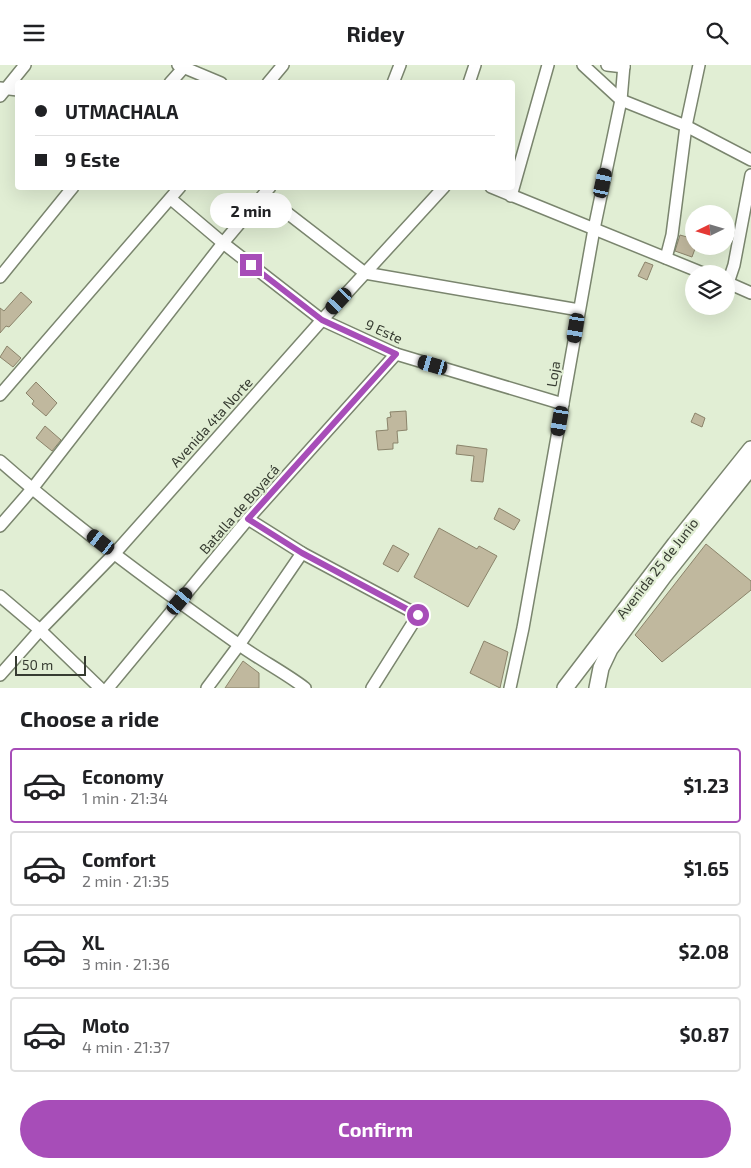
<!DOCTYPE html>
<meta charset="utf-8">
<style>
:root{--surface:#fff;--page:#f6f6f6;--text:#202124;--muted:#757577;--line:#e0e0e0;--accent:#a74db8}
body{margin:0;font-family:"Exo 2",sans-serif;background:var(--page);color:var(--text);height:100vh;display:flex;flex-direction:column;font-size:19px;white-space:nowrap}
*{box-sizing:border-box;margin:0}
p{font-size:16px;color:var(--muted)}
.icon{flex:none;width:28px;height:28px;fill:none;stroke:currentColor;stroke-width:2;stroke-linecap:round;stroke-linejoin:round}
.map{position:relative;height:623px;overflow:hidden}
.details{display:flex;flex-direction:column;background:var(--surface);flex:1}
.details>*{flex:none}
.banner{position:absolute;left:15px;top:15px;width:500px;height:110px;border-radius:5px;box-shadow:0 5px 20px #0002;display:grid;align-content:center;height:110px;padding:0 20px;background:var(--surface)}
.needle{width:32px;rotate:265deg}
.buttons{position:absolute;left:685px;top:140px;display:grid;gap:10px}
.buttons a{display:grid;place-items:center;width:50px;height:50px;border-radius:50%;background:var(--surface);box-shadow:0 5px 20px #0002;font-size:25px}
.scale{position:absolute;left:15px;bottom:12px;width:71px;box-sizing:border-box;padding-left:5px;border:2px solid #363b31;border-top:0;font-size:14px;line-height:18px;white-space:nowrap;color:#363b31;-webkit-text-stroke:4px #e1eed4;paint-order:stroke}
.end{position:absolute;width:22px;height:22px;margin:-11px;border:6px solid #a74db8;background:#fff;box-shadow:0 0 0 2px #fff}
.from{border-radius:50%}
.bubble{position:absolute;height:35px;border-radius:18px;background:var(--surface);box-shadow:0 5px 20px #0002;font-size:16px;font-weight:700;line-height:35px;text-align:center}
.car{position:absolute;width:15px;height:30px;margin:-15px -8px;border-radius:6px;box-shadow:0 0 4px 1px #0007;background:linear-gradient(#222 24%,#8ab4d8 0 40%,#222 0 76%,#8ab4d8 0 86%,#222 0)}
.banner b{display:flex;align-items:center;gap:18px;height:48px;font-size:19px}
.banner b+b{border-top:1px solid var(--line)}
.banner i{width:12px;height:12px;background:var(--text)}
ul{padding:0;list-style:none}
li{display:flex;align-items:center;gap:15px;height:75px;margin:0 10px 8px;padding:0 10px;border:2px solid var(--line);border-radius:5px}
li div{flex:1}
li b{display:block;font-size:19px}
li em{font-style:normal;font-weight:700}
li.on{border-color:var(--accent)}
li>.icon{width:45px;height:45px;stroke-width:1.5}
h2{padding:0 20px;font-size:22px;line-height:60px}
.primary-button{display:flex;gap:10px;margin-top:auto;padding:10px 20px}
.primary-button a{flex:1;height:58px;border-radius:30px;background:var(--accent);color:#fff;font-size:20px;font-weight:700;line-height:58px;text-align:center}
header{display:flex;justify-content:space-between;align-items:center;height:65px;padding:0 20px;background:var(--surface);font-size:22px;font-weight:700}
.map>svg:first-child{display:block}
.building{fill:#c0b89e;stroke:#8b846b}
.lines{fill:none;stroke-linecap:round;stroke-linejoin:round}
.minor-casing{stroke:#7a856e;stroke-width:14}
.major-casing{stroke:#7a856e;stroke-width:18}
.minor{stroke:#fff;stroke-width:11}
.major{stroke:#fff;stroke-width:15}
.route{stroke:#a74db8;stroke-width:6}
.labels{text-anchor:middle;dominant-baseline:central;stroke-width:4.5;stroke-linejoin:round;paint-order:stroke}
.street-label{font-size:14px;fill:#363b31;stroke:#e1eed4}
</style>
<header><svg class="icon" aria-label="menu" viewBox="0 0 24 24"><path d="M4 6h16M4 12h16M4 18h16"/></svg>Ridey<svg class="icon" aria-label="search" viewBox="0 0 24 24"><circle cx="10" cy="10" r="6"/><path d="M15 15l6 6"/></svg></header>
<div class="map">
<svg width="751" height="623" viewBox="0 0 751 623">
<rect width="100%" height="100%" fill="#e1eed4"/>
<g class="building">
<path d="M680,170L694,174V181H696L692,192L675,186Z"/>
<path d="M645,197L653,200L647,215L638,211Z"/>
<path d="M21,227L32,237L9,262L6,261L0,268V243L4,246Z"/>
<path d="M7,281L21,293L13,302L0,292Z"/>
<path d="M36,317L57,338L46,351L32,339L34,336L26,328Z"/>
<path d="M406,346L407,365L397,366L398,378H393V384L378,385L376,366L388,365L387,353L391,352L390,347Z"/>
<path d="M695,348L705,353L702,362L691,357Z"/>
<path d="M45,361L61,375L52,386L36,373Z"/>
<path d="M457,380L487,384L483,417L471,416L474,391L456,389Z"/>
<path d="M499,443L520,455L514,465L494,454Z"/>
<path d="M439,463L477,484L479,481L497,491L468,542L414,512Z"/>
<path d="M706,479L751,516V525L662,597L635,570Z"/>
<path d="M393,480L409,489L398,507L383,499Z"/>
<path d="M484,576L508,587L500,623L470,608Z"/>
<path d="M243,596L259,608V623H225Z"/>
</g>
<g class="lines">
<defs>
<g id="minor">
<path d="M178,0L221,18"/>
<path d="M583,0L621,35L686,61L751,95"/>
<path d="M607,0L624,2"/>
<path d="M170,18L186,0"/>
<path d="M268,18L283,0"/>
<path d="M393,18L400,0"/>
<path d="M469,18L475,0"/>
<path d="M0,23L18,25"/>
<path d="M0,31L25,0"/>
<path d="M491,122L705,209"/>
<path d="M264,130L365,208L579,245"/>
<path d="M511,131L548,0"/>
<path d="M171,134L223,178L322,255L396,289L563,339"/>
<path d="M666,193L672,170L686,61L699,0"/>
<path d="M0,212L73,122"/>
<path d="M726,217L751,228"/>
<path d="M728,218L734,200L751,110"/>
<path d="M0,330L180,122"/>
<path d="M0,396C75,462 157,522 238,579C260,595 284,607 305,623"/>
<path d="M248,454L302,488L418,550L372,623"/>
<path d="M0,461L32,424L223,178L270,122"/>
<path d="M0,531L40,565L100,623"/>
<path d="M0,610L40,565L115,488L322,255L444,122"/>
<path d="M108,623L248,454L396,289"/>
<path d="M207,623L239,580L302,488"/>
<path d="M510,623L523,563L594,164L621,35L624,0"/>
</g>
<g id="major">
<path d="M565,623L675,479L751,384"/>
<path d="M597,623L601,603L610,584L664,511L751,402"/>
</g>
</defs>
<use href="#minor" class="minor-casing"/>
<use href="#major" class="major-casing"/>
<use href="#minor" class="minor"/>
<use href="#major" class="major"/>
</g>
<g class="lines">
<path class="route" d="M251,200L322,255L396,289L248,454L302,488L418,550"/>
</g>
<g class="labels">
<g class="street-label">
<text transform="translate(384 266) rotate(24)">9 Este</text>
<text transform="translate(553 309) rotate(-81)">Loja</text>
<text transform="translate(211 357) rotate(-48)">Avenida 4ta Norte</text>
<text transform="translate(239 444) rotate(-49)">Batalla de Boyacá</text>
<text transform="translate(657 503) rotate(-52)">Avenida 25 de Junio</text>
</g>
</g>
</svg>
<div class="buttons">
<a><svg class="needle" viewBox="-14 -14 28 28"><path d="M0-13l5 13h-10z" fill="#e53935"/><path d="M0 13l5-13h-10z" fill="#757577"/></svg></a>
<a><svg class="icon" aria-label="layers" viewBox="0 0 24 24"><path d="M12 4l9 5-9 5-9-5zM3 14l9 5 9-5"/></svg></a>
</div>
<div class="scale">50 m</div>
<i class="end from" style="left:418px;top:550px"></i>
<i class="end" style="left:251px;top:200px"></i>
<div class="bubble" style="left:210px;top:128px;width:82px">2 min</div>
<i class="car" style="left:603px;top:118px;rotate:12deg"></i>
<i class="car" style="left:339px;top:236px;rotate:223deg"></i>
<i class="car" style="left:576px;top:263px;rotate:189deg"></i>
<i class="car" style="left:433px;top:300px;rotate:286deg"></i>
<i class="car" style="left:560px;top:356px;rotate:190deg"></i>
<i class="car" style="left:101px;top:477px;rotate:308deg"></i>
<i class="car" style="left:180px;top:536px;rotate:40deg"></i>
<div class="banner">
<b><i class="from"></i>UTMACHALA</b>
<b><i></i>9 Este</b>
</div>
</div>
<section class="details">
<h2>Choose a ride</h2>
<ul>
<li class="on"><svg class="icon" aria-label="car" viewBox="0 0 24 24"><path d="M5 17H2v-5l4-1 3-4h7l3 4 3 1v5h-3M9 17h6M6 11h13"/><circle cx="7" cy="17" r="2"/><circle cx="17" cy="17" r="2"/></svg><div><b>Economy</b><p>1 min · 21:34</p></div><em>$1.23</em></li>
<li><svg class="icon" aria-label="car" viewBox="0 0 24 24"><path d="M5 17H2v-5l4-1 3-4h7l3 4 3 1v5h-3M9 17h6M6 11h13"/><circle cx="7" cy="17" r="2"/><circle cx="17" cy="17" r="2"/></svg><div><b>Comfort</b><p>2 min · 21:35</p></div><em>$1.65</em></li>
<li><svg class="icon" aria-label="car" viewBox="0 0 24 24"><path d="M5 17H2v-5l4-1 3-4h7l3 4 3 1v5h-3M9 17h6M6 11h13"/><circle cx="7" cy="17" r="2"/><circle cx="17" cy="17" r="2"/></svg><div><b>XL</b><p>3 min · 21:36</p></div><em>$2.08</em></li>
<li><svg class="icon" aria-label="car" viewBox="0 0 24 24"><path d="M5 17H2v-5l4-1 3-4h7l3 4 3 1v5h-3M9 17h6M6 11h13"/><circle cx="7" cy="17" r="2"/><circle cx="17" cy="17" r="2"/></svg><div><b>Moto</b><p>4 min · 21:37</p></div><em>$0.87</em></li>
</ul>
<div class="primary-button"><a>Confirm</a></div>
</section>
